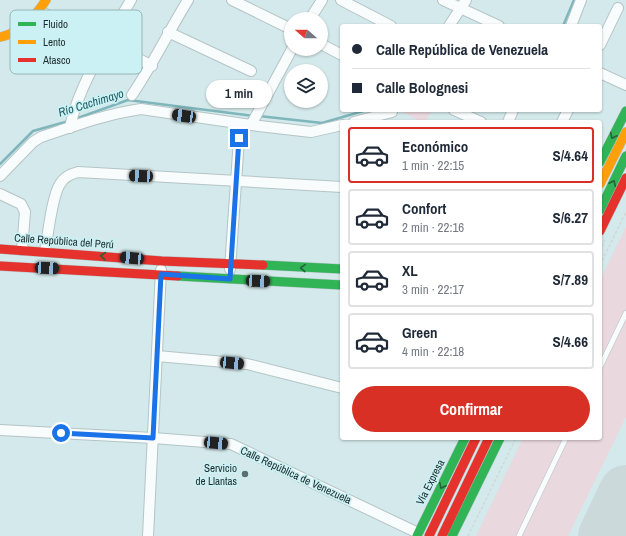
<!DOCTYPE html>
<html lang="es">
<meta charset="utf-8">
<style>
:root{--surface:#fff;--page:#f6f6f7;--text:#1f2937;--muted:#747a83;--line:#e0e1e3;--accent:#d93025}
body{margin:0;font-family:"Archivo Narrow",sans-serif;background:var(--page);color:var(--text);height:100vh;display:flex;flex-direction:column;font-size:15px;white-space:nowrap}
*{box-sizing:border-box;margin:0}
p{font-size:13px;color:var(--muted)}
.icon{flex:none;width:22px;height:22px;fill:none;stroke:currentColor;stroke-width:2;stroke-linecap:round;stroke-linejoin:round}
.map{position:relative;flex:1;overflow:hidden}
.sheet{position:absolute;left:340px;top:120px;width:262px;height:320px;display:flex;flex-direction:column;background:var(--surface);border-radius:4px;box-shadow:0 1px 3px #0004}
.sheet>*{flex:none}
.top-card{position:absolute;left:340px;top:24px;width:262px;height:88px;border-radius:4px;box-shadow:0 1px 3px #0004;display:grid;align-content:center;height:88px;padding:0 12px;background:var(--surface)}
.needle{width:26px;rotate:290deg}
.buttons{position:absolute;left:284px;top:12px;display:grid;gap:8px}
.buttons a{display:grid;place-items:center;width:44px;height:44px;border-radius:50%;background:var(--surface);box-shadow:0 1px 3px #0004;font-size:20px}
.end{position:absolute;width:18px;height:18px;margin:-9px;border:5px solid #1a73e8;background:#fff;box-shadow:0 0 0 2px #fff}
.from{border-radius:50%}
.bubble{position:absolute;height:28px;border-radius:14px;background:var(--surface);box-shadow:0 1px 3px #0004;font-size:13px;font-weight:700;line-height:28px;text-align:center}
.car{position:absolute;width:12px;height:24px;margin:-12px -6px;border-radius:5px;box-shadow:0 0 3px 1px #0007;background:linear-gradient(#222 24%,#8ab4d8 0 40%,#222 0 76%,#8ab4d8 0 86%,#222 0)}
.top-card b{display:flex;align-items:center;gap:14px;height:38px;font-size:15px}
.top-card b+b{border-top:1px solid var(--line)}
.top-card i{width:10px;height:10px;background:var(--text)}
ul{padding:7px 0 0;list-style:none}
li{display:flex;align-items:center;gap:12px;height:56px;margin:0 8px 6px;padding:0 4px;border:2px solid var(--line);border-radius:4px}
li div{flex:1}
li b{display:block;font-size:15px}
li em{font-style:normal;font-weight:700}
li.current{border-color:var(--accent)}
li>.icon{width:36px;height:36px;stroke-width:1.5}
.action{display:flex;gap:8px;margin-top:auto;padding:8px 12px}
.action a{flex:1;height:46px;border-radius:24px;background:var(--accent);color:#fff;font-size:16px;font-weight:700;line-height:46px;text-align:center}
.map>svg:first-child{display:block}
.green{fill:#e9d8de}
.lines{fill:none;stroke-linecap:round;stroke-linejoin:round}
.stream{stroke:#7eb6bb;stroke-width:2.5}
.runway{stroke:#ccd9da;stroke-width:54}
.lane-casing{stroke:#b4c4c6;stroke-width:6}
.street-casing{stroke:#b4c4c6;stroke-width:12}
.fast-casing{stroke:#b4c4c6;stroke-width:10}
.slow-casing{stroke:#b4c4c6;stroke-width:10}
.jam-casing{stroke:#b4c4c6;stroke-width:10}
.path{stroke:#d1d8d8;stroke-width:1.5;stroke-dasharray:3 2;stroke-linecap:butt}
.lane{stroke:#f9fcfc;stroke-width:5}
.street{stroke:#f9fcfc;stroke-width:10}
.fast{stroke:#30b455;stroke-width:9}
.slow{stroke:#ff9f0a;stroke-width:9}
.jam{stroke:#e5322d;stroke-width:9}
.oneway{stroke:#24623c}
.route{stroke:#1a73e8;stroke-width:5}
.poi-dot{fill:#5c6e6f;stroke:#cbf1f4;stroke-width:1.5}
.labels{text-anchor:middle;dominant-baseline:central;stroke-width:3.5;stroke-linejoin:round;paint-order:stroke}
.street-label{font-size:11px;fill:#1c2b2c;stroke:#cbf1f4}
.poi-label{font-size:11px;fill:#1c2b2c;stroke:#cbf1f4;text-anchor:end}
.water-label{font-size:12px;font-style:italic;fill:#215d63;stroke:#cbf1f4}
.key{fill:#cbf1f4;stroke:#96b6b8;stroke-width:1}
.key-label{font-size:11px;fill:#1c2b2c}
</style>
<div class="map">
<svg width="626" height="536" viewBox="0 0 626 536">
<rect width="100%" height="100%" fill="#d4e9eb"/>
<g class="green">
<path d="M399,110H432L425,122H421Z"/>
<path d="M626,227V417L568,536H476L523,438H600V280Z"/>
</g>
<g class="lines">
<g class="stream">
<path d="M563,26L574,0"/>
<path d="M259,116L322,123L367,110"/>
<path d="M75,119L128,100L254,116"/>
<path d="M0,164L33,131L69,121"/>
</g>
<path class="runway" d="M605,536L626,492"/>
<defs>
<g id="lane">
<path d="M600,367L626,313"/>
<path d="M519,536L566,438"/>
</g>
<g id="street">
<path d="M232,0L291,29"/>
<path d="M341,0L391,26"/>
<path d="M443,0L499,26"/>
<path d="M39,11L107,42L152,66"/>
<path d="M310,19L322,0"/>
<path d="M449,26L466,0"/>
<path d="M571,26L581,0"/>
<path d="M168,32L251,71"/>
<path d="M321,44L342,55"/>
<path d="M600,45L618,8"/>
<path d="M600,73L626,85"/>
<path d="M132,95C153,64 169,31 188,0"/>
<path d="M454,110L481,122"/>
<path d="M354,122L392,112"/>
<path d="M508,122L513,110"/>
<path d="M562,122L568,110"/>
<path d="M251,125L311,132L342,125"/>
<path d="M70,128C77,88 110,36 131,0"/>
<path d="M0,176L33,142L41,137C74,126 106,114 141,109L251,125L292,49"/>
<path d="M0,194L21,204L25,212L22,250"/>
<path d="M45,251C48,235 52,196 60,184C64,177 70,174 78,172L342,187"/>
<path d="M230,269L240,124"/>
<path d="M157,356L247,364L342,388"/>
<path d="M0,430L153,438L231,444L418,533"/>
<path d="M148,536L161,270"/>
</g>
<g id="fast">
<path d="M600,162L626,111"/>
<path d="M600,210L626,156"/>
<path d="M263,265L342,269"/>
<path d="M178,276L342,285"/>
<path d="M417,536L465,438"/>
<path d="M452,536L500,438"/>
</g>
<g id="slow">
<path d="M0,37C21,33 35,17 46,0"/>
<path d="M600,184L626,132"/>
</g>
<g id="jam">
<path d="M600,231L626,178"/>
<path d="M0,249L162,261L263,265"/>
<path d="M0,266L178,276"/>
<path d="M429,536L476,438"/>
<path d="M442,536L489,438"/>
</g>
</defs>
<use href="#lane" class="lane-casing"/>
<use href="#street" class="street-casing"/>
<use href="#fast" class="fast-casing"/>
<use href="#slow" class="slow-casing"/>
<use href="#jam" class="jam-casing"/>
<g class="path">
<path d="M86,107L125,97"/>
<path d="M600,251L605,240"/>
<path d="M600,265L626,212"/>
<path d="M468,536L516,438"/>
</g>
<use href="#lane" class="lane"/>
<use href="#street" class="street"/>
<use href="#fast" class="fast"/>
<use href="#slow" class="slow"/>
<use href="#jam" class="jam"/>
</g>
<defs><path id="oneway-chevron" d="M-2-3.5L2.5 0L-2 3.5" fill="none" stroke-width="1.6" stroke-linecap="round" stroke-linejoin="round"/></defs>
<g class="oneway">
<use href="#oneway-chevron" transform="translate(613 136) rotate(117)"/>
<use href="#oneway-chevron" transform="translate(613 183) rotate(-64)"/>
<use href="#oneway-chevron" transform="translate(103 256) rotate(-175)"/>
<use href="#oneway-chevron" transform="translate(303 268) rotate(-178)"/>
<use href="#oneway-chevron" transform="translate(442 486) rotate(117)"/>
</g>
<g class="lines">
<path class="route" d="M61,433L153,438L161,274L230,279L239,138"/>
</g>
<circle class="poi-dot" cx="245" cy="474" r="4"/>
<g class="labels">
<g class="street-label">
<text transform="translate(64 241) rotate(4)">Calle República del Perú</text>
<text transform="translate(296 475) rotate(25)">Calle República de Venezuela</text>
<text transform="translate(430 482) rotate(-63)">Vía Expresa</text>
</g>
<g class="poi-label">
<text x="237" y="468">Servicio<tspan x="237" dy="13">de Llantas</tspan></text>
</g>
<g class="water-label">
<text transform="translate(91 103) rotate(-17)">Río Cachimayo</text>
</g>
</g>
<rect x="10" y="10" width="132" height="64" rx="6" class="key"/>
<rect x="18" y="22" width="18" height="4" fill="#30b455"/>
<rect x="18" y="40" width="18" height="4" fill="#ff9f0a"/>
<rect x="18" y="58" width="18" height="4" fill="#e5322d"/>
<g class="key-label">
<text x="43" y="28">Fluido</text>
<text x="43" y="46">Lento</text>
<text x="43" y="64">Atasco</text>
</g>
</svg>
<div class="buttons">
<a><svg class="needle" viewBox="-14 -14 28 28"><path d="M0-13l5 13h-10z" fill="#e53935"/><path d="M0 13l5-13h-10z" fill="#747a83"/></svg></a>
<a><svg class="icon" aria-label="layers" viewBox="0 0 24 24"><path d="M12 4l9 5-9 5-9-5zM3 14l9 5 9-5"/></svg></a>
</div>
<i class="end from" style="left:61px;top:433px"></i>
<i class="end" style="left:239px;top:138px"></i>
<div class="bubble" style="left:206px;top:80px;width:66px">1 min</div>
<i class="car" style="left:184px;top:116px;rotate:278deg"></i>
<i class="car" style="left:141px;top:176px;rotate:273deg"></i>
<i class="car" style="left:132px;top:258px;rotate:275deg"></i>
<i class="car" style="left:47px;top:268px;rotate:93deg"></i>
<i class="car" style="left:258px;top:281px;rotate:93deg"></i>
<i class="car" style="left:232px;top:363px;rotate:95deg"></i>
<i class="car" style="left:216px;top:443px;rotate:95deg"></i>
<div class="top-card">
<b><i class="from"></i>Calle República de Venezuela</b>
<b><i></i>Calle Bolognesi</b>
</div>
<section class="sheet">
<ul>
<li class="current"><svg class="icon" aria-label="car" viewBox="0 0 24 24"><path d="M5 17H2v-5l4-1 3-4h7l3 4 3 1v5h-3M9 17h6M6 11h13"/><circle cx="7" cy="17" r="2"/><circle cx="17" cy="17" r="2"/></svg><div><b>Económico</b><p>1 min · 22:15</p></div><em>S/4.64</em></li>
<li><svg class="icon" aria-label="car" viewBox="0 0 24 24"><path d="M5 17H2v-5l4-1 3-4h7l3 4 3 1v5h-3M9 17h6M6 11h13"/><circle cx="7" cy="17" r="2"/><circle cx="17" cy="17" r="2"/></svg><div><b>Confort</b><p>2 min · 22:16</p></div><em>S/6.27</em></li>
<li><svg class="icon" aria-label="car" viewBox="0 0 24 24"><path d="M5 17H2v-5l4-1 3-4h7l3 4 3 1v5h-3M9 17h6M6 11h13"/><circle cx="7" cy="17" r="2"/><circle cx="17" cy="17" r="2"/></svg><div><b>XL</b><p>3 min · 22:17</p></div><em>S/7.89</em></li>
<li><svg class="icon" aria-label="car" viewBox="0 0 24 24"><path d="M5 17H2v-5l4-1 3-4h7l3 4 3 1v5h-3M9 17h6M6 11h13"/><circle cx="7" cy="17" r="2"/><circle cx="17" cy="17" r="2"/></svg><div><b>Green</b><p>4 min · 22:18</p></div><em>S/4.66</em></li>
</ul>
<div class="action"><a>Confirmar</a></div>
</section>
</div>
